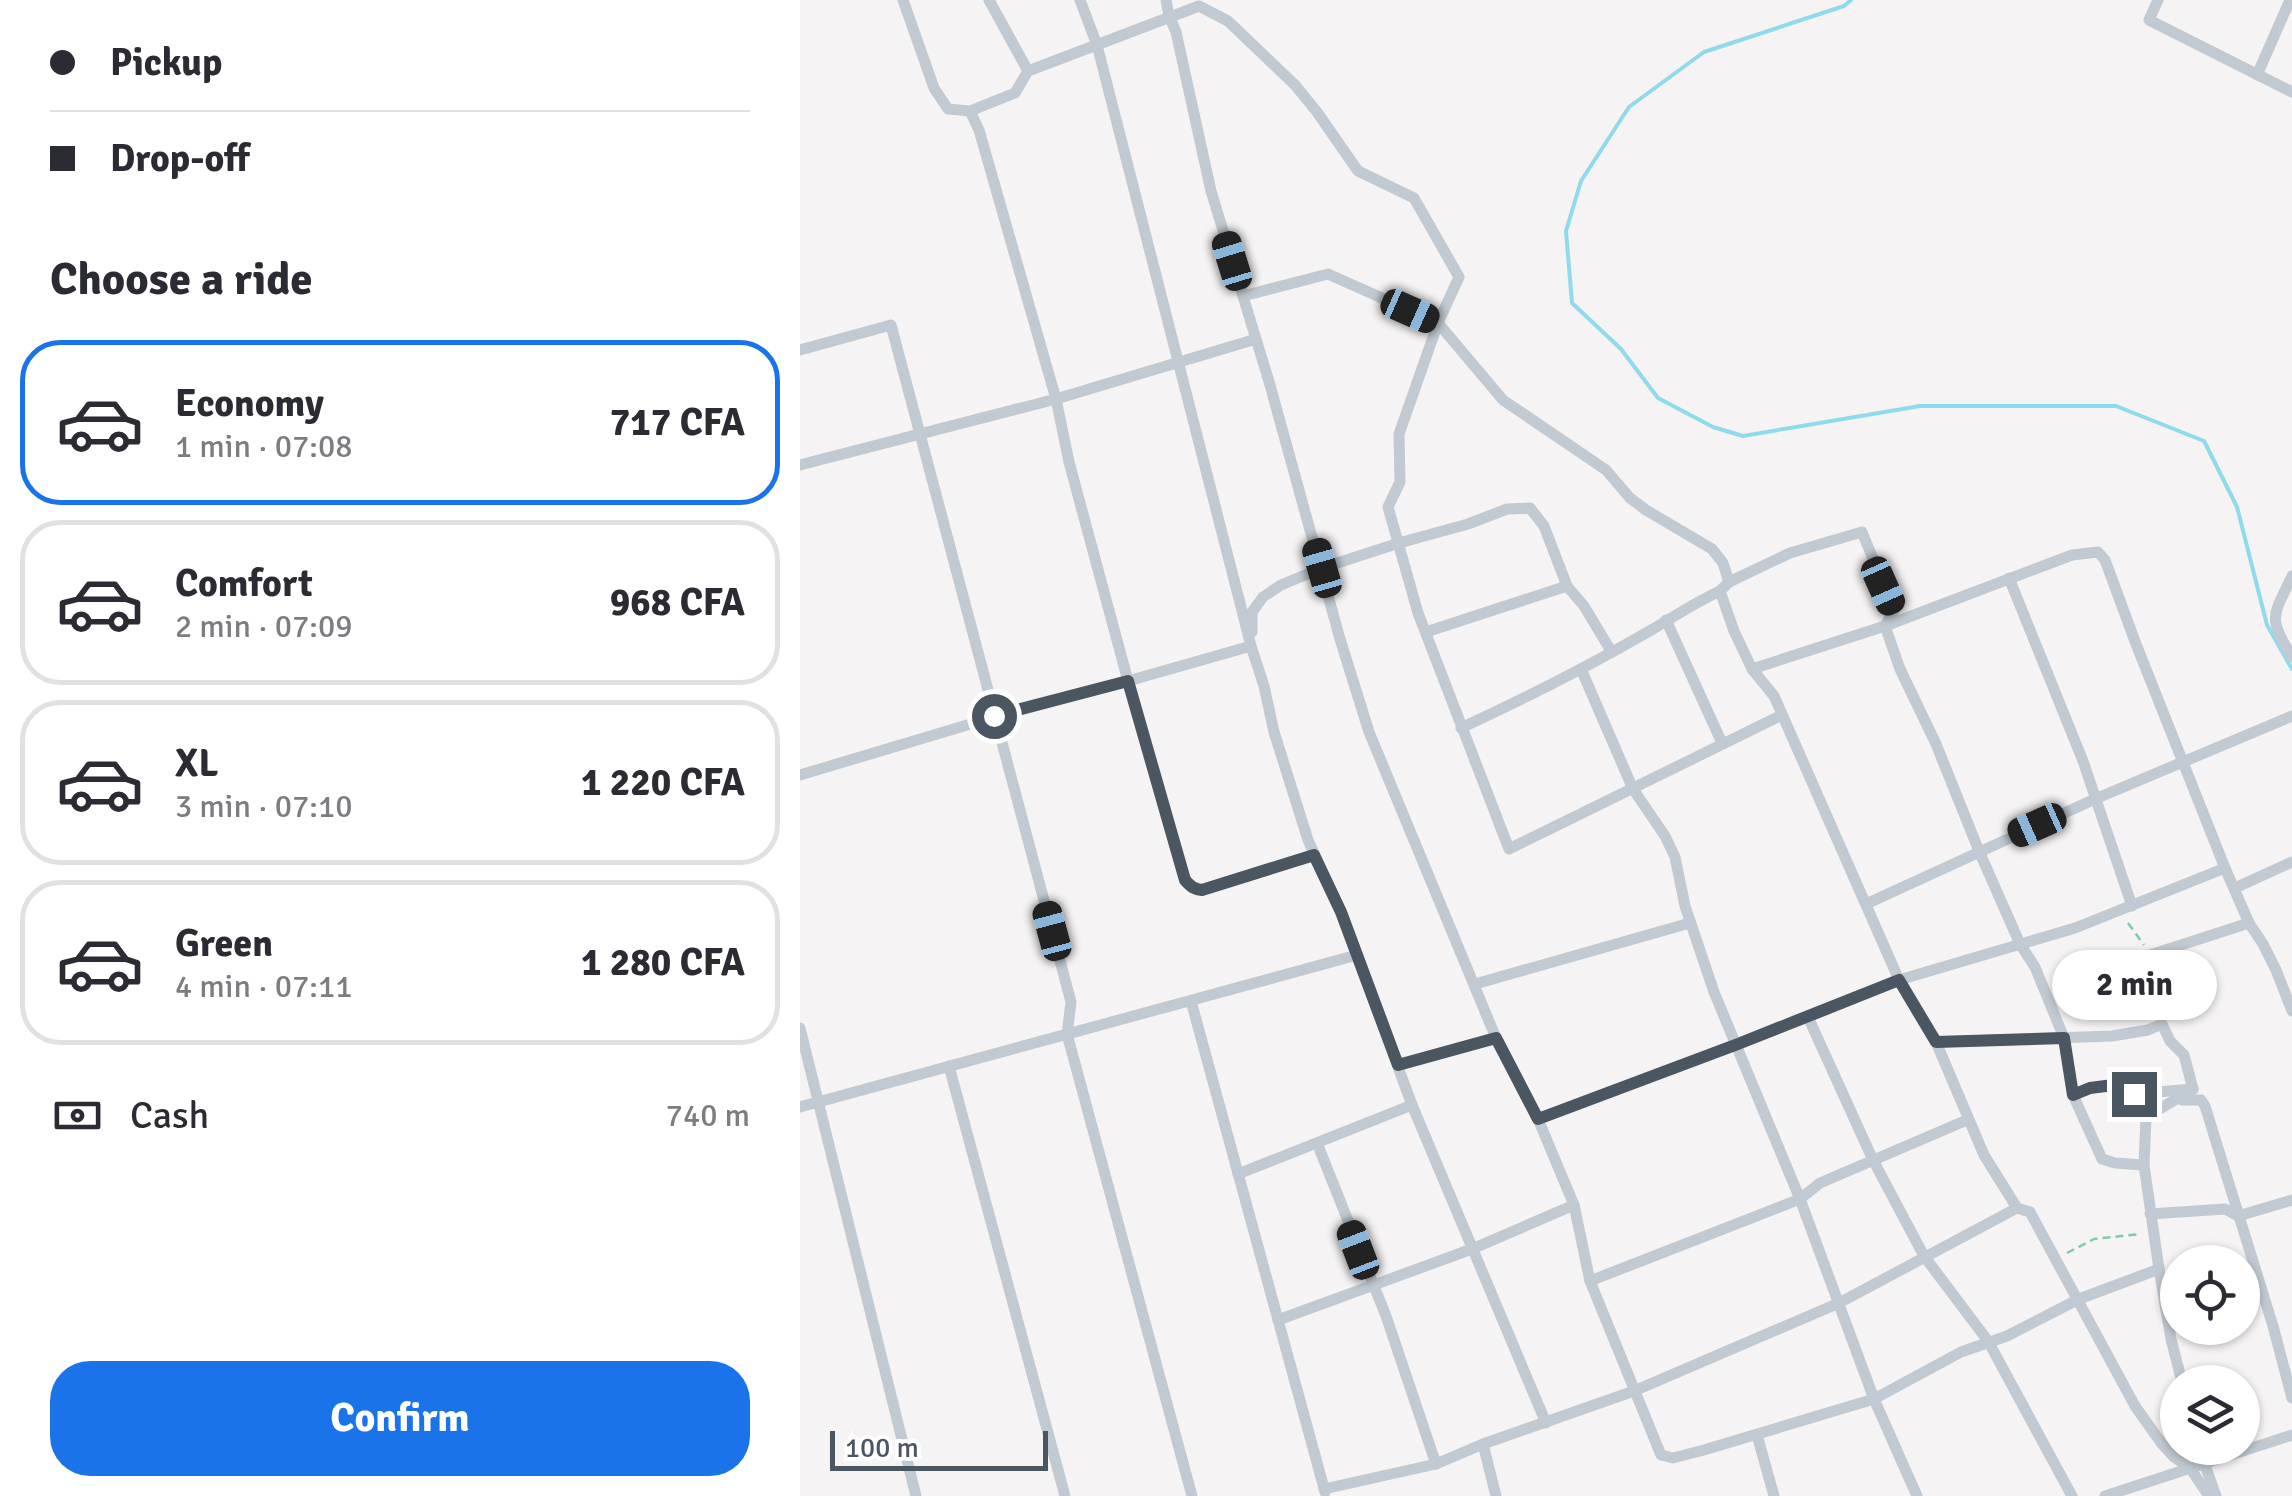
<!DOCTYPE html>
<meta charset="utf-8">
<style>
:root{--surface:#fff;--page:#f2f2f3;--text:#2b2b33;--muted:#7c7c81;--line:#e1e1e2;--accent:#1a73e8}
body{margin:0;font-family:Signika,sans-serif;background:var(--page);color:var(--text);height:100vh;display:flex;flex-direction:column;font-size:38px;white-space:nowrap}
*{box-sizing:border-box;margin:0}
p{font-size:32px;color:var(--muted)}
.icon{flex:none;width:55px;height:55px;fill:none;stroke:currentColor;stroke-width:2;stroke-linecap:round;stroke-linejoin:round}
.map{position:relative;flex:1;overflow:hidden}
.drawer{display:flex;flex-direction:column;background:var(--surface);width:800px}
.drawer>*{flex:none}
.guide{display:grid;align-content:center;height:220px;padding:0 50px;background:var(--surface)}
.controls{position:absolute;left:1360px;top:1245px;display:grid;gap:20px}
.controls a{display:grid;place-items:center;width:100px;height:100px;border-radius:50%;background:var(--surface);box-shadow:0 2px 8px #0004;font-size:50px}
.scale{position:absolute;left:30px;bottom:25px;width:218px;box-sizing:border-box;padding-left:10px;border:5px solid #4a5661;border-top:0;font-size:28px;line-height:35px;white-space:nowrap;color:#4a5661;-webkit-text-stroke:8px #fff;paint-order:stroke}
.end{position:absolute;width:45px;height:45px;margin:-22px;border:12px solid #4a5661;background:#fff;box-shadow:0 0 0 5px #fff}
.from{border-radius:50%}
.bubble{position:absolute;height:70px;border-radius:35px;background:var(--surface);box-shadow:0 2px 8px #0004;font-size:32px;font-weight:700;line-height:70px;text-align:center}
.car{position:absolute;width:30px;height:60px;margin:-30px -15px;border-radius:12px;box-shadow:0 0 8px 2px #0007;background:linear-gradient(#222 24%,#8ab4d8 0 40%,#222 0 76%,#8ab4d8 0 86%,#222 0)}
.guide b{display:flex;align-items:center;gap:35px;height:95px;font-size:38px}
.guide b+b{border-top:2px solid var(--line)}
.guide i{width:25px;height:25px;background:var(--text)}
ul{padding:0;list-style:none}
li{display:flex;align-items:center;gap:30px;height:165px;margin:0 20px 15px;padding:0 30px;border:5px solid var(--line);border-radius:40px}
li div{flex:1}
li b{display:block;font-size:38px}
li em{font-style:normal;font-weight:700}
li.on{border-color:var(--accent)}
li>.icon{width:90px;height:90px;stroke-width:1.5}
h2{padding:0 50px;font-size:45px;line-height:120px}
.pay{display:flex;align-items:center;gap:25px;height:110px;padding:0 50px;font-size:38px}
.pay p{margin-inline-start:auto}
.primary-button{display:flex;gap:20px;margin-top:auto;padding:20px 50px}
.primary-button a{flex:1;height:115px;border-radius:40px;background:var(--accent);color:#fff;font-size:40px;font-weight:700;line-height:115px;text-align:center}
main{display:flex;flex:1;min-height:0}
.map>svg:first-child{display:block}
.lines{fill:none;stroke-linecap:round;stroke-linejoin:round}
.stream{stroke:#90daee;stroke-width:4}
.path{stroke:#7ad0a6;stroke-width:2.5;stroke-dasharray:8 5;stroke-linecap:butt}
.minor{stroke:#c1cad2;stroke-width:11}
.route{stroke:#4a5661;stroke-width:12}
</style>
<main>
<section class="drawer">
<div class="guide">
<b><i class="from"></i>Pickup</b>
<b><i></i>Drop-off</b>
</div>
<h2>Choose a ride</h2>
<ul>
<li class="on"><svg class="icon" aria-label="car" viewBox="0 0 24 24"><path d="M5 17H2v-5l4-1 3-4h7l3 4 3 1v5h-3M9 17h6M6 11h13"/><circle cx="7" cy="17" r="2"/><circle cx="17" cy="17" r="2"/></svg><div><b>Economy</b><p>1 min · 07:08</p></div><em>717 CFA</em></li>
<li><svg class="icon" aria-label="car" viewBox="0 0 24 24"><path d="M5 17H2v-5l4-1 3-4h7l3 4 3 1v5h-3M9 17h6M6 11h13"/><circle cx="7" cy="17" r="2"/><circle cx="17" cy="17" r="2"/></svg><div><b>Comfort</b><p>2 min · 07:09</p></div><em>968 CFA</em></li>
<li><svg class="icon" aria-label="car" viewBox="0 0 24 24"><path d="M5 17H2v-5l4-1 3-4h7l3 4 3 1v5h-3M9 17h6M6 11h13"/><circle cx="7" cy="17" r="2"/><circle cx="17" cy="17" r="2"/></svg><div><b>XL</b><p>3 min · 07:10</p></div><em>1 220 CFA</em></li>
<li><svg class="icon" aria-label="car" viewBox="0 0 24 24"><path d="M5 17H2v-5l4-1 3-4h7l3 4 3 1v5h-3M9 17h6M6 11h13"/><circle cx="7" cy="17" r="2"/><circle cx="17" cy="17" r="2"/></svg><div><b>Green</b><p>4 min · 07:11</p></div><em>1 280 CFA</em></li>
</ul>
<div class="pay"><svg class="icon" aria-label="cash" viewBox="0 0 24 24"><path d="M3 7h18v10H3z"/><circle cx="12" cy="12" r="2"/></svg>Cash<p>740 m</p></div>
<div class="primary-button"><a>Confirm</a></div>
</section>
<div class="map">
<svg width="1492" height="1496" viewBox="0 0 1492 1496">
<rect width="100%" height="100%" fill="#f5f3f3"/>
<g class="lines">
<path class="stream" d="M1051,0L1044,6L904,52L829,107L781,181L766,231L772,303L821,349L858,398L913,427L943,436L1120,406H1316L1404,441L1437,507L1467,625L1492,669"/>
<g class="path">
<path d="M1328,923L1344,945"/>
<path d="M1352,966L1360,1012"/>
<path d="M1267,1253L1294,1239L1340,1234"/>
</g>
<g class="minor">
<path d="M103,0L134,88L148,109L170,111L179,130L256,399L269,462L328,681L451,646"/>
<path d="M189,0L228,71"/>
<path d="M280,0L297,45L451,646L464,686L474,732L508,840L541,912L612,1105L746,1423"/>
<path d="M366,0L369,16L376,32L411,191L470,385L540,639L569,732L696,1038L738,1119L774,1205L790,1281L861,1455L873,1458L904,1450L1074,1399L1161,1352L1207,1336L1279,1299L1359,1269L1344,1165L1346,1117L1393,1089"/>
<path d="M1358,0L1349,20L1492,92"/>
<path d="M1457,75L1490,0"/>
<path d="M170,111L215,93L228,71L399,6L428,21L495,85L517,112L558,171L614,198L659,277L638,323L703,400L806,470L830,498L846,510L912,549L923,563L929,582L990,553L1062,532L1094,610L1085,626L1272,555L1298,552L1305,560L1336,644L1425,868L1449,923L1463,944L1476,970L1492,1011"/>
<path d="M443,296L528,274L638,323L599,434L600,482L588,507L618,613L709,849L982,715"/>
<path d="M0,350L91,325L271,1002L267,1034L392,1496"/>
<path d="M0,465L256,399L456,339"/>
<path d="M1492,576C1473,617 1467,616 1492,657"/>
<path d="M1209,578L1283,761L1332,906"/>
<path d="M929,582L920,591L934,631L952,669L974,696L1099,980L1136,1042L1184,1155L1217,1208L1230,1212L1335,1406L1362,1444L1374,1457L1390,1468L1409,1496"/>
<path d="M866,620L922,743"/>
<path d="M452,632V612L463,597L481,585L522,568L599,543L668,524L707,509L730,508L744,526L767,586L784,606L811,651"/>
<path d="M626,632L767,586"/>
<path d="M781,669L833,789L865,836L875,857L885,906L914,992L1000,1199L1074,1399L1117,1496"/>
<path d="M952,669L1085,626L1100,669L1136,744L1179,851L1220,944L1235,967L1264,1038L1273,1095L1290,1088L1329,1083L1334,1094L1393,1089"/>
<path d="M661,728C726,698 791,665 853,629C875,616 896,602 920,591"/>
<path d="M0,775L194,717L328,681L385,880C391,887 394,889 402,890L514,855"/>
<path d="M1435,888L1492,862"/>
<path d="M1066,904L1295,799L1492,716"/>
<path d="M1350,955L1449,923"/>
<path d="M675,984L890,923"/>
<path d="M391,1001L525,1492"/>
<path d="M1008,1017L1073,1160L1124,1256L1188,1341L1272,1496"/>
<path d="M0,1028L116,1496"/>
<path d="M1136,1042L1312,1036L1348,1030L1362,1024L1370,1041L1384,1055L1393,1089"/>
<path d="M598,1065L696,1038"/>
<path d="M149,1066L265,1496"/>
<path d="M1273,1095L1302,1159L1315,1163L1344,1165"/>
<path d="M1382,1100H1401L1405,1106L1473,1326L1492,1398"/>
<path d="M0,1107L557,955"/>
<path d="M738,1119L1008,1017L1099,980L1275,928L1425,868"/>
<path d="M517,1143L586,1316L636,1464"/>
<path d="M438,1174L612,1105"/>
<path d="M1350,1214L1425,1209L1438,1216L1492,1200"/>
<path d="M1359,1269L1371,1339L1382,1382"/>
<path d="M790,1281L1000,1199L1020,1183L1167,1120"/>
<path d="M478,1320L672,1249L774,1205"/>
<path d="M957,1435L974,1496"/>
<path d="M683,1444L696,1496"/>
<path d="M1399,1448L1416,1496"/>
<path d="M524,1489L636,1464L683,1444L834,1391L1039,1303L1217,1208"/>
<path d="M1305,1496L1492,1435"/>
</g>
</g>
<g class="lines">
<path class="route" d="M194,716L328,681L385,880C391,887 394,889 402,890L514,855L541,912L598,1065L696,1038L738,1119L938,1044L1099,980L1136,1042L1264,1038L1273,1095L1290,1088L1329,1083L1334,1094"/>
</g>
</svg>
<div class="controls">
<a><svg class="icon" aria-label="locate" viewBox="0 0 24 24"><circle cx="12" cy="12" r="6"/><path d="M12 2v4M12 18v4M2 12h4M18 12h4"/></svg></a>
<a><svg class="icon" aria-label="layers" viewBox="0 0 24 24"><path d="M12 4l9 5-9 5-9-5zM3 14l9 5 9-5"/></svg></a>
</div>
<div class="scale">100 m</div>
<i class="end from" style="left:194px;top:716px"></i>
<i class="end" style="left:1334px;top:1094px"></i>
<div class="bubble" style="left:1252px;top:950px;width:165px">2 min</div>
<i class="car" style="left:432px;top:261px;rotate:343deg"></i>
<i class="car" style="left:610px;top:311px;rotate:114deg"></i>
<i class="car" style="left:522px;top:568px;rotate:344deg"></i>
<i class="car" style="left:1083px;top:586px;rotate:156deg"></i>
<i class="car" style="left:1237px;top:825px;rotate:246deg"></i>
<i class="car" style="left:252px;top:931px;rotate:345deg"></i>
<i class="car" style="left:558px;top:1250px;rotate:339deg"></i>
</div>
</main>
